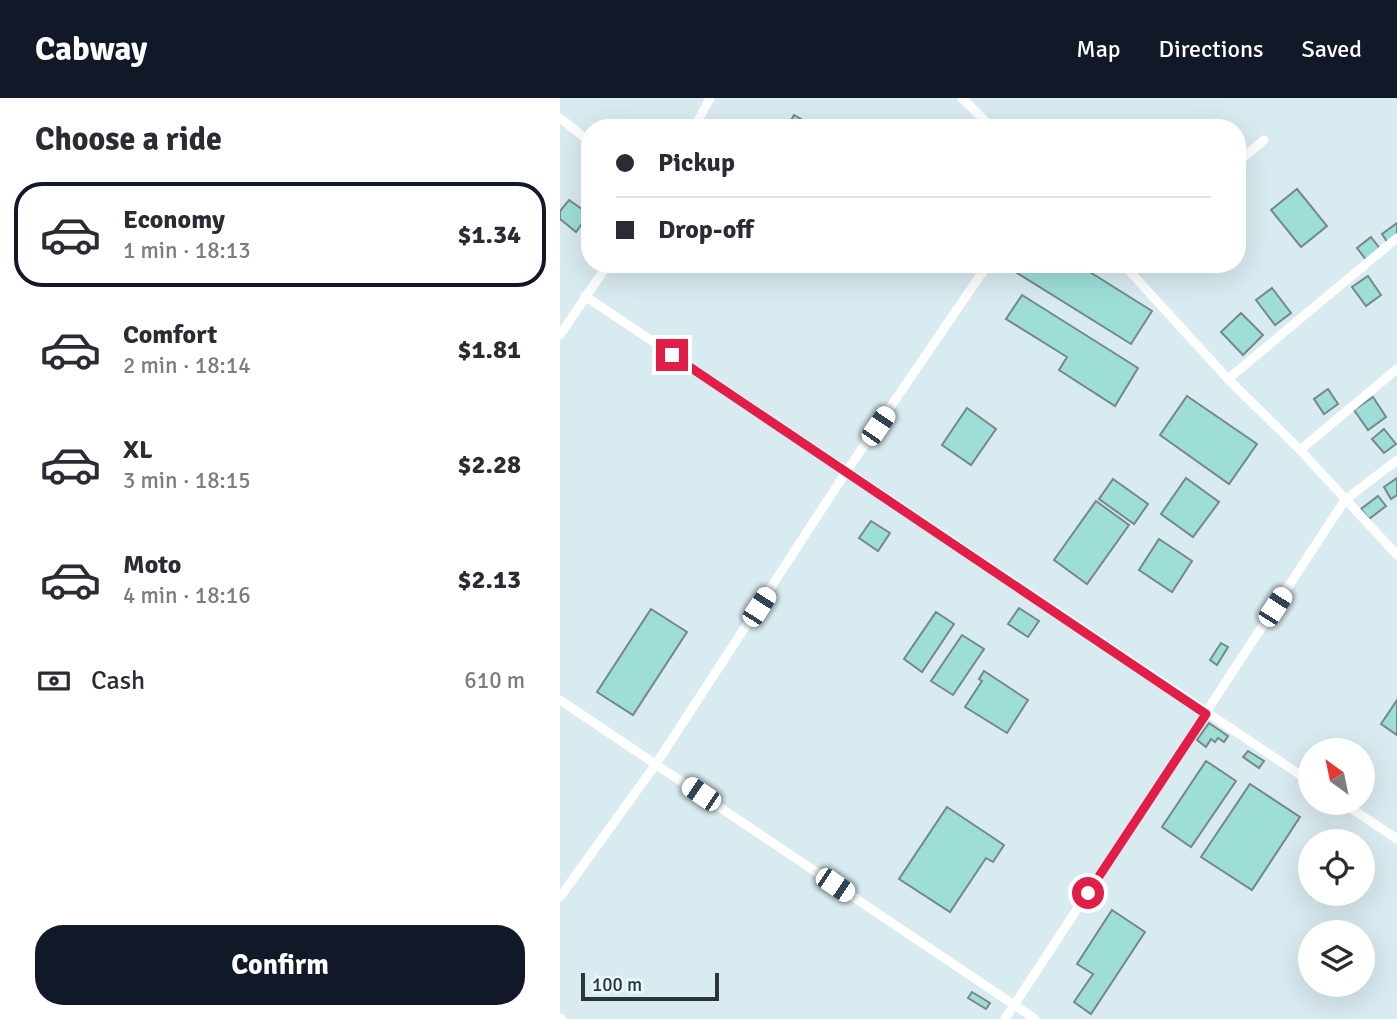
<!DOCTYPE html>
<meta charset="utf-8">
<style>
:root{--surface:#fff;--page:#f2f2f3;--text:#2b2b33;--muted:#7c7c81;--line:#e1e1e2;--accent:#111827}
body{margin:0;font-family:Signika,sans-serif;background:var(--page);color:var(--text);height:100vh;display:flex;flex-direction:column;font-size:26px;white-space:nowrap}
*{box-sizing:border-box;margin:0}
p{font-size:23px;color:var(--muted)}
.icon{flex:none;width:38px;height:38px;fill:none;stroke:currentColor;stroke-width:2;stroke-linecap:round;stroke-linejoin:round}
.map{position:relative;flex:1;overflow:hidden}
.side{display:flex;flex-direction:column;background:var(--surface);width:560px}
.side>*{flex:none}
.guide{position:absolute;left:21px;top:21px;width:665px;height:154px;border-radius:28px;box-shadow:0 7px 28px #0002;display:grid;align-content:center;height:154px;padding:0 35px;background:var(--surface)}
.needle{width:46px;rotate:327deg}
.tools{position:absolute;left:738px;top:640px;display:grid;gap:14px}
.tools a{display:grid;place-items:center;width:77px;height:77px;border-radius:50%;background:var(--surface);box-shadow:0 7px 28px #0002;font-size:35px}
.scale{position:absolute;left:21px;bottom:18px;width:138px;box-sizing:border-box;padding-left:7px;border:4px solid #2d3537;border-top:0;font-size:19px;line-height:24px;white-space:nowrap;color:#2d3537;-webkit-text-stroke:5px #e5f9fe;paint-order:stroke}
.end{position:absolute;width:32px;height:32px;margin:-16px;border:9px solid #e11d48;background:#fff;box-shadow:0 0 0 4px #fff}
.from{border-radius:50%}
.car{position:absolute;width:21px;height:42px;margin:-21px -10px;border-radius:9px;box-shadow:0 0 5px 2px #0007;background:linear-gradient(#fff 24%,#345 0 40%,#fff 0 76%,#345 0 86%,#fff 0)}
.guide b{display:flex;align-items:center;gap:24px;height:66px;font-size:26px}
.guide b+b{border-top:2px solid var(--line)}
.guide i{width:18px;height:18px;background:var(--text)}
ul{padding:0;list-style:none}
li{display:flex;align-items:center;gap:21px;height:105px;margin:0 14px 10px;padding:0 21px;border:4px solid transparent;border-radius:28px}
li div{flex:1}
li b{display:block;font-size:26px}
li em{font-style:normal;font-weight:700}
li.current{border-color:var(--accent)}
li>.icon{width:63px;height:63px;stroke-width:1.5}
h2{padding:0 35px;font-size:32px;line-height:84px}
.pay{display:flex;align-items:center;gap:18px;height:77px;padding:0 35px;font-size:26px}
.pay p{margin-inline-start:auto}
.cta{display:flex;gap:14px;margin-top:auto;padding:14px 35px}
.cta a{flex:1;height:80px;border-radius:28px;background:var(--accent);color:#fff;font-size:28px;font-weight:700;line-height:80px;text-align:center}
header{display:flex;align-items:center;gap:42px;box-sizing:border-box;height:98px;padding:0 35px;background:var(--accent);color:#fff}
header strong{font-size:33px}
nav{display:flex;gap:38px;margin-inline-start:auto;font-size:24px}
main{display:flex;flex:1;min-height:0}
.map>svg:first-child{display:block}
.building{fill:#9dded9;stroke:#768987;stroke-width:2}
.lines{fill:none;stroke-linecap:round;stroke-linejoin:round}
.minor{stroke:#fff;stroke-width:9}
.route{stroke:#e11d48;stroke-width:9}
</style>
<header>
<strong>Cabway</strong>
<nav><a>Map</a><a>Directions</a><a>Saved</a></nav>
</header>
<main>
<section class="side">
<h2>Choose a ride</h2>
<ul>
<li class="current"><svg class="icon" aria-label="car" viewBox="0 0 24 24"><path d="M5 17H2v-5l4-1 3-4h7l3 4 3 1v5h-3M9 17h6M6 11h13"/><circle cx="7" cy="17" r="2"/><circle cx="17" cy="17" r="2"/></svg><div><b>Economy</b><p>1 min · 18:13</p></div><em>$1.34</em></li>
<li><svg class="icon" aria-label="car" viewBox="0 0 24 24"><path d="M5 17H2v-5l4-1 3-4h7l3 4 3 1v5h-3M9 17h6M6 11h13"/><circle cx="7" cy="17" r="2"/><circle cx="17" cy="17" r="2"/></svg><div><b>Comfort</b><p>2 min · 18:14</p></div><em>$1.81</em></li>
<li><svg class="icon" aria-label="car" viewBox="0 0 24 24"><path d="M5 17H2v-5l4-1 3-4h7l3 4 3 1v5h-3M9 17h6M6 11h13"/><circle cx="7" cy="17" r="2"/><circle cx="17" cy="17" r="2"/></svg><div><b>XL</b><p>3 min · 18:15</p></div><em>$2.28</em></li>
<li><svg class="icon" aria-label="car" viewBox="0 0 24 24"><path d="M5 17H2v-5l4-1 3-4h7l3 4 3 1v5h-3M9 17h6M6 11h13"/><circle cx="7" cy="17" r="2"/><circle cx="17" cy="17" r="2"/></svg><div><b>Moto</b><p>4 min · 18:16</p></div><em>$2.13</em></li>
</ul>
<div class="pay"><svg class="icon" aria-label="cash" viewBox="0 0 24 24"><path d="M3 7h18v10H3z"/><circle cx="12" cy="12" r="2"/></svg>Cash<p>610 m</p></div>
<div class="cta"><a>Confirm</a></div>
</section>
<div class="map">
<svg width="837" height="921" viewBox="0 0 837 921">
<rect width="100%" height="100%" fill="#d8ebf0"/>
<g class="building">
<path d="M234,17L257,30H227Z"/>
<path d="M737,91L767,128L741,149L711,112Z"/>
<path d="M9,102L29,116L16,134L0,121V113Z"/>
<path d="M837,125V139L828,145L822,136Z"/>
<path d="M811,139L821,152L807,163L797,150Z"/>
<path d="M459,166H517L592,213L571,246L454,173Z"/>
<path d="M808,178L821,197L806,208L792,189Z"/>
<path d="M712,190L731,215L715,227L696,202Z"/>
<path d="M462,197L578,270L555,308L499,272L507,259L446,221Z"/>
<path d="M681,215L703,237L683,257L661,234Z"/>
<path d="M768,291L778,306L764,316L754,301Z"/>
<path d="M627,298L697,346L669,386L600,337Z"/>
<path d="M813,299L826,319L808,332L794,312Z"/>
<path d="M407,310L436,331L411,367L382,347Z"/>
<path d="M824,331L836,346L824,355L812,341Z"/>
<path d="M626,380L659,404L633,439L601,416Z"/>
<path d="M837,380V397L831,401L824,389Z"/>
<path d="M553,381L588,406L574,426L539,401Z"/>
<path d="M818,398L826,408L809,421L801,411Z"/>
<path d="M536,403L569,427L527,486L494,462Z"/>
<path d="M311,423L330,435L318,453L299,440Z"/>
<path d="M599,441L632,463L612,494L579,472Z"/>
<path d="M459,510L479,523L468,539L448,526Z"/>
<path d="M91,511L127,534L73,617L37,594Z"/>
<path d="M376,514L394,526L362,574L344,561Z"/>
<path d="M402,537L424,551L393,597L371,583Z"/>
<path d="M661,545L668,549L657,567L650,562Z"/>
<path d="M424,573L468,602L447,635L405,609L422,583L419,581Z"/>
<path d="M837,602V637L821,626Z"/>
<path d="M649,625L668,638L664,644L658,640L655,644L651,641L646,649L637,642Z"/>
<path d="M688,653L704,663L699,670L683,659Z"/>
<path d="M646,663L676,683L631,749L602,729Z"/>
<path d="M690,686L740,719L692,792L641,759Z"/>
<path d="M387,709L444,747L433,764L426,760L390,814L339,781Z"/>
<path d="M552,812L585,834L531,916L514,904L533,876L517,866Z"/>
<path d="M412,894L430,905L426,911L408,900Z"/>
</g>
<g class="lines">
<g class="minor">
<path d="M402,0L432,30"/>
<path d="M0,20L30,44"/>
<path d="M134,30L150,0"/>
<path d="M677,65L704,42"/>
<path d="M563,166L668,281L740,352L837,457"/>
<path d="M25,198L751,684"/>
<path d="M0,237L48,166"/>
<path d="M668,281L837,140"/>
<path d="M740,352L837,271"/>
<path d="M0,602L475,921"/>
<path d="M783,705L837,741"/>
<path d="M0,799L96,666L286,374L428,166"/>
<path d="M0,920L2,921"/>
<path d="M445,921L785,402L837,362"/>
</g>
</g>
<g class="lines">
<path class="route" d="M112,257L646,616L528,795"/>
</g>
</svg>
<div class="tools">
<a><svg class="needle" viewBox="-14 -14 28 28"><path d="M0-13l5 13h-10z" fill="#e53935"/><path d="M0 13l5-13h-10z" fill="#7c7c81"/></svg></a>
<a><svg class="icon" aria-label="locate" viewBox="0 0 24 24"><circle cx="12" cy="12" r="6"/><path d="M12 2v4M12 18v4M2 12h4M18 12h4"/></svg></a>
<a><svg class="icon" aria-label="layers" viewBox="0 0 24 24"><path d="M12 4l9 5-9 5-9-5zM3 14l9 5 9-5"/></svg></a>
</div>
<div class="scale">100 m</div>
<i class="end from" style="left:528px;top:795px"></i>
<i class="end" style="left:112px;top:257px"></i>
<i class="car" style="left:318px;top:328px;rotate:34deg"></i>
<i class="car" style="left:199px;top:509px;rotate:33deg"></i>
<i class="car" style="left:715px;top:509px;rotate:33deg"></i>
<i class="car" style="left:141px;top:696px;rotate:304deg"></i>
<i class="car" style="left:275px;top:787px;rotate:124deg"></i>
<div class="guide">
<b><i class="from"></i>Pickup</b>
<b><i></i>Drop-off</b>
</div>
</div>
</main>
